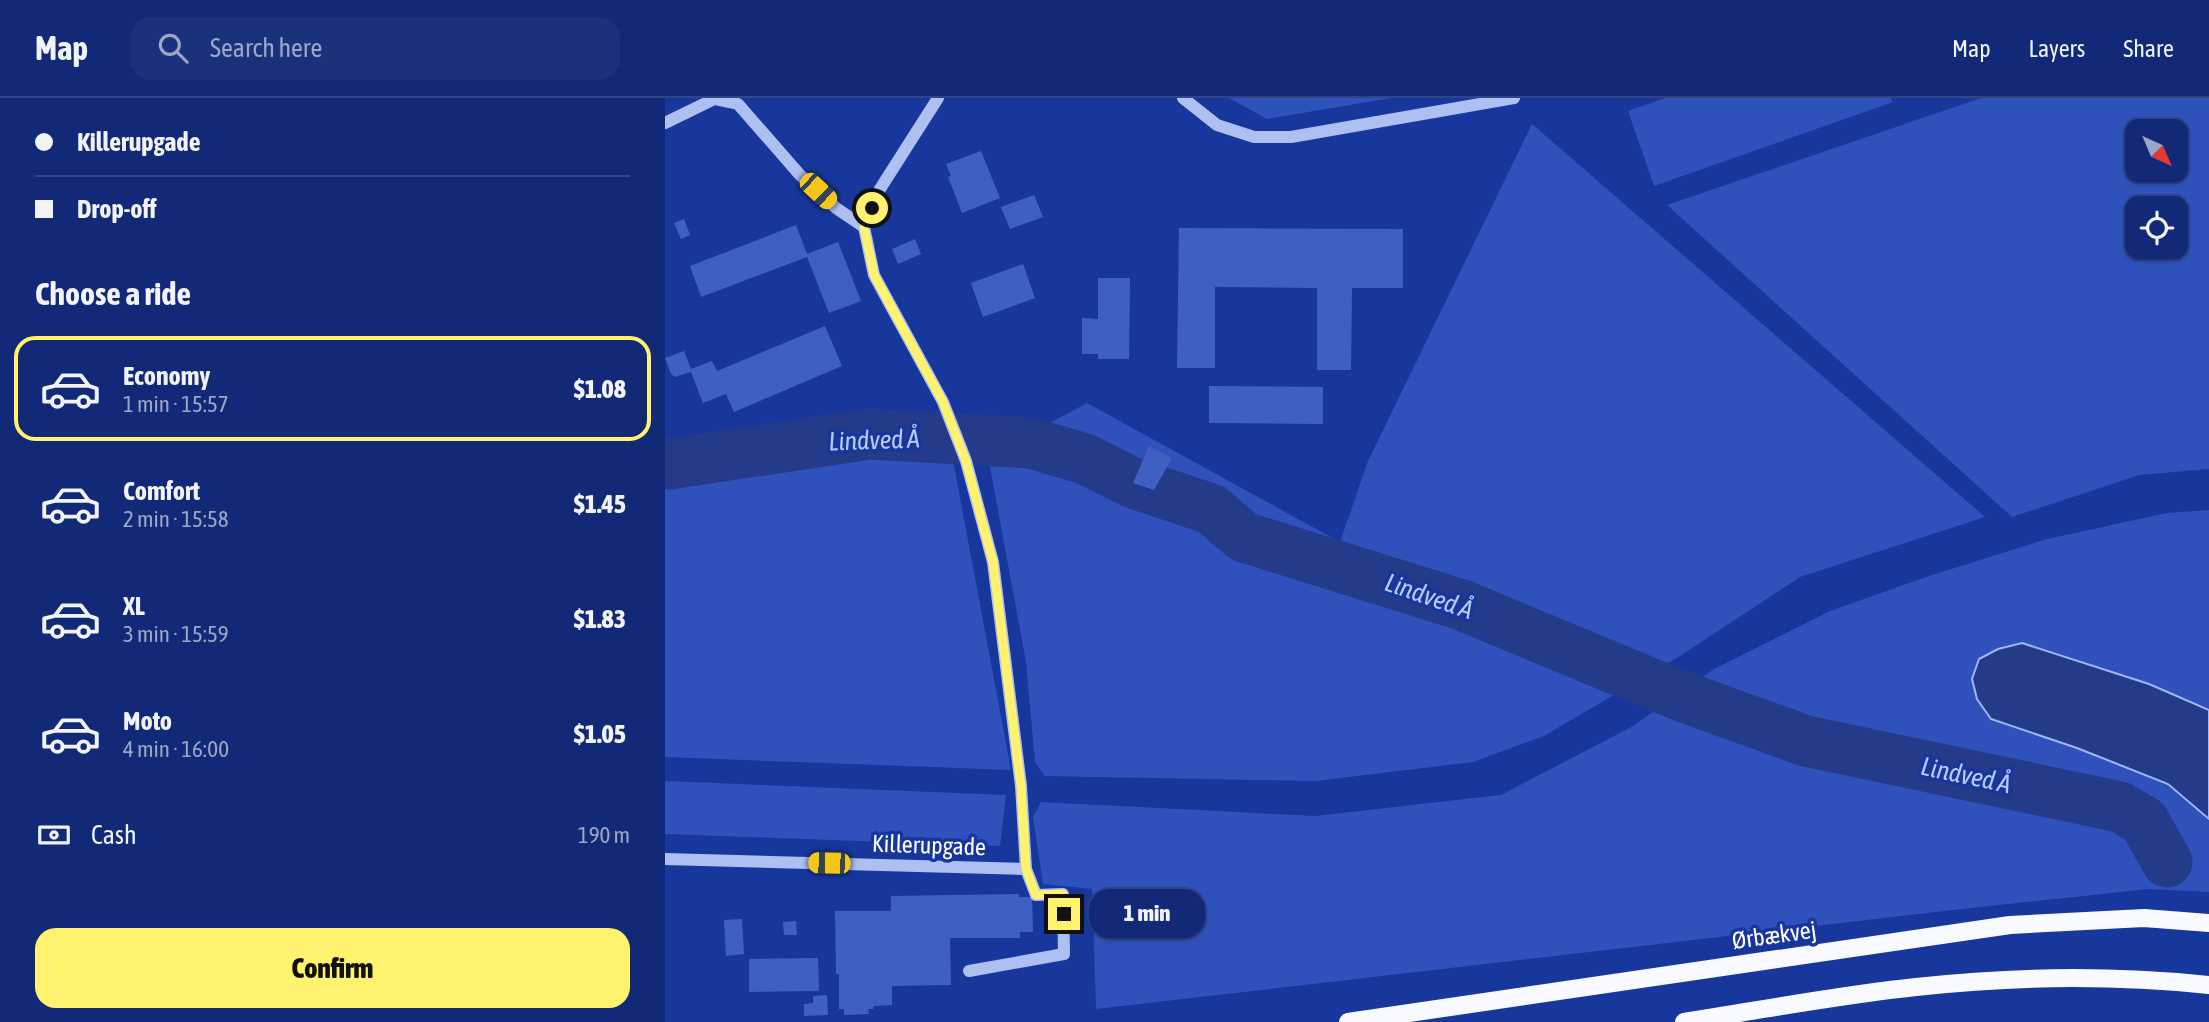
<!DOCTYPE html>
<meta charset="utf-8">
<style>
:root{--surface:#112976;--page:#1a317b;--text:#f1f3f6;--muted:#9ca6c5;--line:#304588;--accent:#fff26f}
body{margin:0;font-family:"Asap Condensed",sans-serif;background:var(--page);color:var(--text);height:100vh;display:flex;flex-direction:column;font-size:26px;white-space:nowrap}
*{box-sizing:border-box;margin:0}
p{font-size:23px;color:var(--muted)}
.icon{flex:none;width:38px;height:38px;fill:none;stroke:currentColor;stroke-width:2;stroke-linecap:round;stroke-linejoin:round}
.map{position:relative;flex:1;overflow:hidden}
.side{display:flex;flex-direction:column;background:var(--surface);width:665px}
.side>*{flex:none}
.top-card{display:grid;align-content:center;height:154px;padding:0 35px;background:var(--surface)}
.needle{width:46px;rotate:136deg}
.tools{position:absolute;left:1460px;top:21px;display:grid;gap:14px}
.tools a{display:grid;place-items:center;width:63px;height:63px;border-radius:14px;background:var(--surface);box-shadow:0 2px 5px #0004,0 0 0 2px var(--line);font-size:35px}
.end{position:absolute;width:32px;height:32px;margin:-16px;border:9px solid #fff26f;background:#111;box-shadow:0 0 0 4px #111}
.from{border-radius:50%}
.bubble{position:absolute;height:49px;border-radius:21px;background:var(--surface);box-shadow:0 2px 5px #0004,0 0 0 2px var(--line);font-size:23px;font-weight:800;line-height:49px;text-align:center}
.car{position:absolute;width:21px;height:42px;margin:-21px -10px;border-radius:9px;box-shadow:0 0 5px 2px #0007;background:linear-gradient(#f5c518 24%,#345 0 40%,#f5c518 0 76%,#345 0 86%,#f5c518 0)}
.top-card b{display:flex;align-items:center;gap:24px;height:66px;font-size:26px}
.top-card b+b{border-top:2px solid var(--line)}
.top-card i{width:18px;height:18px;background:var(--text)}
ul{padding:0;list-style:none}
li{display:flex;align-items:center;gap:21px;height:105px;margin:0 14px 10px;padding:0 21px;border:4px solid transparent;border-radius:21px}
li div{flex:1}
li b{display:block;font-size:26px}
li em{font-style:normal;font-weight:800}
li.selected{border-color:var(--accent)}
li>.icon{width:63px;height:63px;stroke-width:1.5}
h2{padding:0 35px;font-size:32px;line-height:84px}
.pay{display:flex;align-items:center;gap:18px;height:77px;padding:0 35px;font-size:26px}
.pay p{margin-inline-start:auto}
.primary-button{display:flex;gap:14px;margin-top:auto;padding:14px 35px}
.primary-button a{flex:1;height:80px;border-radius:21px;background:var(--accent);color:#111;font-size:28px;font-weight:800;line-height:80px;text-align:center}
header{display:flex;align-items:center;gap:42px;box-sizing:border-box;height:98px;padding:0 35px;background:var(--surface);border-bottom:2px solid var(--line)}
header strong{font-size:33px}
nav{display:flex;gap:38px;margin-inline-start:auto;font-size:24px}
.search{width:490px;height:63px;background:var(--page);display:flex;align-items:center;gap:18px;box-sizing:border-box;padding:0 24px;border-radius:21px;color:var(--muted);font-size:26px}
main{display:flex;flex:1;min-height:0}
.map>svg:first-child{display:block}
.green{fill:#2e51bc;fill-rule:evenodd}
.water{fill:#243b89;stroke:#a0b7f5;stroke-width:2}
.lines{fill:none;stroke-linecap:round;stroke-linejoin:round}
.river{stroke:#243b89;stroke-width:51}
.building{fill:#3f60c3}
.minor{stroke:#aebff2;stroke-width:12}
.major{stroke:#f9faff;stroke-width:18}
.route{stroke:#fff26f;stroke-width:9}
.labels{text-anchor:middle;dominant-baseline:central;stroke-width:7;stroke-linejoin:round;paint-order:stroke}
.street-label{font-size:24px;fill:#fff;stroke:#17379d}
.water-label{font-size:26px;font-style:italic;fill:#bacbf9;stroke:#17379d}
</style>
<header>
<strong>Map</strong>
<div class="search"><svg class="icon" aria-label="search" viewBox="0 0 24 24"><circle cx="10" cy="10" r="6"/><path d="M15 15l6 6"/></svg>Search here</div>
<nav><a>Map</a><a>Layers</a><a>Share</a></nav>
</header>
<main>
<section class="side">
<div class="top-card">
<b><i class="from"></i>Killerupgade</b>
<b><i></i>Drop-off</b>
</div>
<h2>Choose a ride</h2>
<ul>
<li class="selected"><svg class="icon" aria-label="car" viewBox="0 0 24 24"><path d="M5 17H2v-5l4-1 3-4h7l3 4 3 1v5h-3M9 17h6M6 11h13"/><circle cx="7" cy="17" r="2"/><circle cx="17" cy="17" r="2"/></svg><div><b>Economy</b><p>1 min · 15:57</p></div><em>$1.08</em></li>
<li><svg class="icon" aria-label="car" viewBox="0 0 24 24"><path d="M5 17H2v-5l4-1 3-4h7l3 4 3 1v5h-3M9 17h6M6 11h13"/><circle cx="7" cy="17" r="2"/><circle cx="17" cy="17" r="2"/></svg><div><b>Comfort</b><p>2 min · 15:58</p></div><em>$1.45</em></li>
<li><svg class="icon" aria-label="car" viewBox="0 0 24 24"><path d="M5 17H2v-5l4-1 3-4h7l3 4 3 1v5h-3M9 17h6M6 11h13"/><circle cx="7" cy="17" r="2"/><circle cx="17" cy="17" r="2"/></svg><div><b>XL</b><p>3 min · 15:59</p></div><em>$1.83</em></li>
<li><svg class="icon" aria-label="car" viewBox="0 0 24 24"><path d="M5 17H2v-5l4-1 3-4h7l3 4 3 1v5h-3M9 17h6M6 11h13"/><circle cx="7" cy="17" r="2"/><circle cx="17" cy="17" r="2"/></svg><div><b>Moto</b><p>4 min · 16:00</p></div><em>$1.05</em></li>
</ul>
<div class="pay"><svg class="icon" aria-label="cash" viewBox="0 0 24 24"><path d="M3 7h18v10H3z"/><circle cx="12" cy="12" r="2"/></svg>Cash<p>190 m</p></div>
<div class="primary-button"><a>Confirm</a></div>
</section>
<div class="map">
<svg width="1544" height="924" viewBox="0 0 1544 924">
<rect width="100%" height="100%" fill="#17379d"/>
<g class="green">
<path d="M564,0H726L602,21Z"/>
<path d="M1000,0H1226L1228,4L989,88L963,13Z"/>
<path d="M1316,0H1544V371L1474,377L1347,419L1002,107ZM1472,33H1510V72H1472ZM1472,110H1510V149H1472Z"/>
<path d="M867,26L1320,419L1135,479L1015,558L879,638L808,664L651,683L380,678L370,664L361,564L323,358L422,305L675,444L703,363Z"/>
<path d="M0,343L26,350L285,346L346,672L0,659Z"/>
<path d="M1544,412V612L1484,586L1326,621L1412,650L1503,686L1544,721V794L1484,791L1314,809L431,911L427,791L378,786L368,719L376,704L650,718L836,697L968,628L1049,571L1165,513L1261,479L1382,441L1502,415Z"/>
<path d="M0,683L341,697L335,748L0,736Z"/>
</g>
<path class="water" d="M1357,545L1484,586L1544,612V721L1503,686L1412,650L1326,621L1312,601L1307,581L1314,561L1333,551Z"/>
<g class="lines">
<path class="river" d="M0,365L4,366L205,336L366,345L420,361L468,385L546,411L579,439L797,507L1016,598L1141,643L1455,709L1479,723L1502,764"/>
</g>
<g class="building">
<path d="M316,53L335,100L297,115L283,79L286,78L281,66Z"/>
<path d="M369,97L378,119L345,131L336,109Z"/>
<path d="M19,121L25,137L16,141L9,125Z"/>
<path d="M131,127L142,156L173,144L196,203L164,215L142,159L36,199L25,168Z"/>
<path d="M514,130L738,131V190H687L686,272H652V190L550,189V270H512Z"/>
<path d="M250,141L256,156L233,166L227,151Z"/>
<path d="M358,166L370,200L318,219L306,185Z"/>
<path d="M433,180H465L464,261H433V256H417V220L433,221Z"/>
<path d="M160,228L177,268L69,314L61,296L38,305L26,274L10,279L6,276L0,260L19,253L26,271L47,263L52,273Z"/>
<path d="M544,288L658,289V326L544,325Z"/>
<path d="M484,348L507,360L489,392L468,385Z"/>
<path d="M354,796V799H367L368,834H355V840H285L286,887L227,888V907L209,908L208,911H203L204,916L179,917V911H174V876H171L170,813H226V798Z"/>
<path d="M77,821L79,856L61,858L59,822Z"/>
<path d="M131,823L132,837H119L118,824Z"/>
<path d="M153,860L154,893L84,894V861Z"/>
<path d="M162,897L163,917L139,918V906L148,905V898Z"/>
</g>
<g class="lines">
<g class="minor">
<path d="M518,0L552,27L589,39H626L849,0"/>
<path d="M0,25L49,1L73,6L135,77L171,110L199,129"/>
<path d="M0,761L361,771L356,688L328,464L301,363L278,304L209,177L199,129L215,91L273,0"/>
<path d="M304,873L399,856L398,796L371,797L361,771"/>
</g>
<g class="major">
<path d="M683,924L1345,827L1479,820L1544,825"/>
<path d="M1019,924C1096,912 1174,897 1251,889C1349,878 1447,877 1544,887"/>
</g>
</g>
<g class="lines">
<path class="route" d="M207,110L199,129L209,177L278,304L301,363L328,464L356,688L361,771L371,797L398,796L399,816"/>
</g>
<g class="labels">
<g class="street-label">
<text transform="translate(264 747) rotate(2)">Killerupgade</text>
<text transform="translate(1109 837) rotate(-8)">Ørbækvej</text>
</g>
<g class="water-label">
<text transform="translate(209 342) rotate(-2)">Lindved Å</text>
<text transform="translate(764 498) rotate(19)">Lindved Å</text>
<text transform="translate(1301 677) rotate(12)">Lindved Å</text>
</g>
</g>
</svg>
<div class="tools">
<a><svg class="needle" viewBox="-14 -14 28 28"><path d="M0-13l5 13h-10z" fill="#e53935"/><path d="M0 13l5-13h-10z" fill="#9ca6c5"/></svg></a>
<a><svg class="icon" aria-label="locate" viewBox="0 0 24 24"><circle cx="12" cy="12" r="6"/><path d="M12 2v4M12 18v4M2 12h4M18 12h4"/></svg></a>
</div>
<i class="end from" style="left:207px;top:110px"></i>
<i class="end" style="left:399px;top:816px"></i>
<div class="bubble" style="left:424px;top:791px;width:116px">1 min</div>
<i class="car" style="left:153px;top:93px;rotate:133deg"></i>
<i class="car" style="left:164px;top:765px;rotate:271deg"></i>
</div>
</main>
